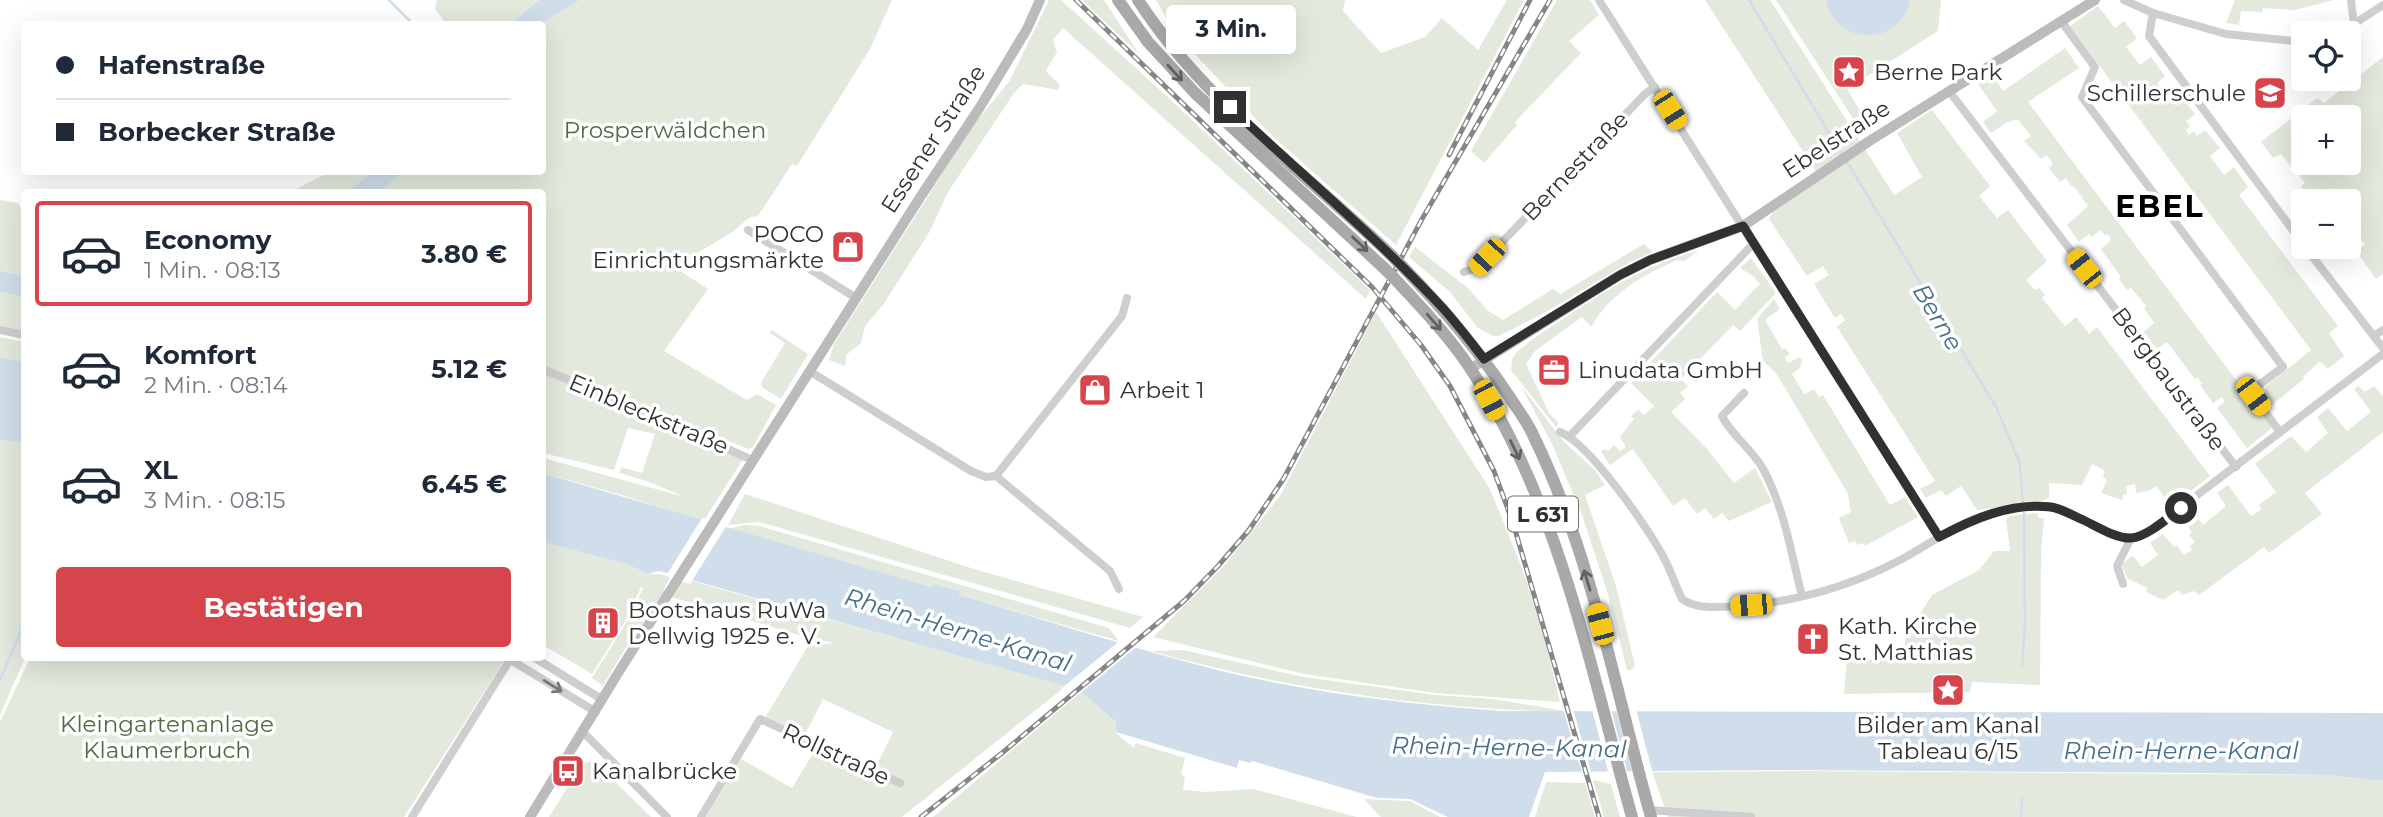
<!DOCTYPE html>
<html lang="de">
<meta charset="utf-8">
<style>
:root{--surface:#fff;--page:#f6f6f7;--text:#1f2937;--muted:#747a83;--line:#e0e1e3;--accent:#d6454b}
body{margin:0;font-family:Montserrat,sans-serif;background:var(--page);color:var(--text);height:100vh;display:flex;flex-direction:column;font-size:26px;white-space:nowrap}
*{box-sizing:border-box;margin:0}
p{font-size:23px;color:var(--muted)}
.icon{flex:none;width:38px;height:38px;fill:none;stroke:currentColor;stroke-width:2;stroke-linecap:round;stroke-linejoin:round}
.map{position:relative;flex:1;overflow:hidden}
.side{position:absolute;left:21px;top:189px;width:525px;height:472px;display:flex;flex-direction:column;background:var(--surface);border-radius:7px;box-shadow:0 7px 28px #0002}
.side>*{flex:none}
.banner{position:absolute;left:21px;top:21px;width:525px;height:154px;border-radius:7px;box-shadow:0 7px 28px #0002;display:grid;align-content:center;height:154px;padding:0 35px;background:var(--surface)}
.buttons{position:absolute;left:2291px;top:21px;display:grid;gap:14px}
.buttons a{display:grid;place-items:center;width:70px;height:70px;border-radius:7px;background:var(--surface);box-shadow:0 7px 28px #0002;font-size:35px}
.end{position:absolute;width:32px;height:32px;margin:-16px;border:9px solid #313131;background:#fff;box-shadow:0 0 0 4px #fff}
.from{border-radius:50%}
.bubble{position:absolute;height:49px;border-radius:7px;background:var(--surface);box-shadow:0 7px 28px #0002;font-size:23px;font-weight:700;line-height:49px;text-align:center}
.car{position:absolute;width:21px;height:42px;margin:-21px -10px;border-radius:9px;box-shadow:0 0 5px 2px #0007;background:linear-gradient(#f5c518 24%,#345 0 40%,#f5c518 0 76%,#345 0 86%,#f5c518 0)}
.banner b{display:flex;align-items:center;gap:24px;height:66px;font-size:26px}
.banner b+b{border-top:2px solid var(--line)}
.banner i{width:18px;height:18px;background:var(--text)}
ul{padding:12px 0 0;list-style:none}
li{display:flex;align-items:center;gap:21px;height:105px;margin:0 14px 10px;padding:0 21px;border:4px solid transparent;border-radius:7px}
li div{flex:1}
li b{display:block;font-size:26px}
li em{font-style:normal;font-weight:700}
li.current{border-color:var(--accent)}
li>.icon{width:63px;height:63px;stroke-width:1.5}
.button{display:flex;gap:14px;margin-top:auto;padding:14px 35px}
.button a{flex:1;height:80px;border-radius:7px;background:var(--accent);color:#fff;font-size:28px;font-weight:700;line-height:80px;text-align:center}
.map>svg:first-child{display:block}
.green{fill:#e3e9dd;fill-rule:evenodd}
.water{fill:#cfdeea}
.pier{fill:#fff}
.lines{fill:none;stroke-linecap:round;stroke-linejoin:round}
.stream{stroke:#cfdeea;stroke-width:2.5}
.street{stroke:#cecece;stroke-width:8}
.secondary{stroke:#bbb;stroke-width:10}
.primary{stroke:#a9a9a9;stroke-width:12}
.rail-casing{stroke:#868686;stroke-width:5}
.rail{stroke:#fff;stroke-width:2.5;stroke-dasharray:8;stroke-linecap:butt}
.primary-bridge{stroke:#a9a9a9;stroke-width:12}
.oneway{stroke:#616161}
.oneway2{stroke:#787878}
.route{stroke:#313131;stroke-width:9}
.labels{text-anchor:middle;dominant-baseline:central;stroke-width:7;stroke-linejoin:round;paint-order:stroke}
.shield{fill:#fff;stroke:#6f6f6f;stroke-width:2}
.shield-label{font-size:21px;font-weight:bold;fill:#313131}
.poi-label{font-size:23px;fill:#313131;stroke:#fff;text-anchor:start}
.park-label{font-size:23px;fill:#536942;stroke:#fff}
.street-label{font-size:23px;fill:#313131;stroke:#fff}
.water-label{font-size:24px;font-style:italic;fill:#456f8c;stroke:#fff}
.district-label{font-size:30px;font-weight:bold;letter-spacing:2px;fill:#000;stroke:#fff}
</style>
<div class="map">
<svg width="2383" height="817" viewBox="0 0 2383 817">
<rect width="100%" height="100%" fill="#fff"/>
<g class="green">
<path d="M437,0H539L510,24H446L435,9Z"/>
<path d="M580,0H892L870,49L797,166L792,164L758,216L750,217L734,231L674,267L708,289L664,351L747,400L757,394L776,405L753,447L748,449L677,420L673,426L745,456L703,522L625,496L543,473V458L685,497L652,483L620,473L621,467L642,473L655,434L628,428L614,470L543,453L542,192H380L402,172H542V24H540Z"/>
<path d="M1049,0H1061L1171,100L1370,290L1366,299L1063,28L1053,40L1057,52L1046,71L1060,85L1058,90L1023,84L1014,93L948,192L930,231L883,305L865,326L861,343L846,355L845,366L829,360L834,344L974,124L1009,82Z"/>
<path d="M1082,0H1104L1139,54Z"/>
<path d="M1156,0H1345L1343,11L1381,53L1425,37L1442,18L1478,50L1507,0H1524L1396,245L1269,133L1175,33Z"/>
<path d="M1557,0H1590L1599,15L1569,41L1581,53L1515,122L1517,125L1484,163L1471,151Z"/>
<path d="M1705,0H1770L1894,195L1922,177L1897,133L1932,110L1990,186L1979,196L1997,218L2008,210L2047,261L2026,280L2035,290L2039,288L2045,295L2042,298L2065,326L2076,317L2089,334L2097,327L2210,476L2171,506L2156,486L2149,491L2136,493L2135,484L2126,486L2127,494L2123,495V500L2101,493L2107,480L2103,477L2105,471L2092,464L2082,485L2049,483V498L2038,502L1977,510L1961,486L1946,496L1941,490L1926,498L1920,489L1935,481L1837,327L1845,320L1841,314L1835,318L1814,284L1829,275L1823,266L1807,276L1769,219L1773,212L1821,179Z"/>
<path d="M1776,0H1941L1938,31L1847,89L1866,121L1858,126Z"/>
<path d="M2235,0H2333L2295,10L2263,8L2262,12L2241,11L2239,25L2226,23Z"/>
<path d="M2098,6L2115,28L2124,21L2137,38L2126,47L2140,65L2151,57L2165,76L2157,83L2171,102L2181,96L2195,114L2186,121L2190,126L2186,130L2189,135L2194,131L2197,136L2205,130L2220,148L2210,156L2224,175L2234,167L2248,187L2239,195L2338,326L2329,333L2344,356L2328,369L2320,361L2303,377L2304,379L2268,408L2264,402L2266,386L2311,350L2070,26Z"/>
<path d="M2065,48L2079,68L2028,102L2272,428L2247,448L2217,408L2225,402L2222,397L2213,403L2200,385L2202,384L2198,378L2195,379L2167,342L2157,349L2144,332L2154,323L2144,308L2146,306L2131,288L2127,290L2119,279L2121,277L2101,249L2111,240L2108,234L2105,236L2101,230L2091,237L2089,234L2079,242L2067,225L2088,206L2074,186L2072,187L2066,178L2060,182L2049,168L2053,164L2047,155L2041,159L2024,141L2031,136L2017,119L2006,123L1991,133L1983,122L1997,111L1978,84L1992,74L2003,91Z"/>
<path d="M2383,57V274L2376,279L2357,252L2365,244L2361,239L2357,242L2351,233L2349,235L2348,201H2317L2313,194L2309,197L2301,186L2305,183L2281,154L2273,158L2261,142L2317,98L2324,103ZM2303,117H2348V163H2303Z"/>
<path d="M329,172H372L347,192H291Z"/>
<path d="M0,200L18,203L24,214V276L0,271Z"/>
<path d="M1644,244L1653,252L1630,262L1544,313L1499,336H1493L1478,328L1450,292L1409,257L1415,247L1468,288L1487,310L1503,320L1553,289L1560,294Z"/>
<path d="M1698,251L1683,262L1680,260L1675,261C1640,277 1611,293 1591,327L1582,317L1535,351L1526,364L1549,413L1559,423L1556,427L1511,370L1512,359L1516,353C1532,338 1551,327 1569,315C1610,288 1650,263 1698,251Z"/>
<path d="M1751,258L1776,293L1740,331L1733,325L1681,379L1688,386L1680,393L1685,399L1671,412L1707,449L1734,483L1755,468L1772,502L1729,521L1722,513L1714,519L1705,508L1697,514L1685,498L1673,506L1633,449L1610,465L1601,451L1605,449L1608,451L1614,445L1620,451L1626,447L1620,437L1634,419L1631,416L1638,410L1644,415L1654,406L1631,383L1717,292L1735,310L1760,284L1753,276L1740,268Z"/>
<path d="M0,292L24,297V333L0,328Z"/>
<path d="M1774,299L1780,309L1765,320L1782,349L1785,348L1790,354L1785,357L1788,363L1800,357L1802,360L1800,368L1792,374L1804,394L1814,389L1819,397L1823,395L1890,505L1905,497L1918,517L1865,546L1863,543L1857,545L1855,541L1849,543L1839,518L1851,512L1848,494L1776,373L1763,361L1757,319Z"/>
<path d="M1376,312L1490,489L1523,571L1545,640L1560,702L1436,693L1304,674L1153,637L1223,567L1280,496Z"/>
<path d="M772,330L808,354L781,399L763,388L761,383L785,343L770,333Z"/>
<path d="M0,337L24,342V362L0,357Z"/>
<path d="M1521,386L1565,443L1595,470L1605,485L1585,495L1616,586L1635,666L1631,670H1627L1607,591L1582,515L1553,446Z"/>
<path d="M2358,386L2365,392L2374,386L2383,396V432L2305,493L2322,514L2269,553L2264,547L2199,595L2194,591L2182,595L2178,590L2163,600L2146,592L2147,588L2127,578L2121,564L2133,556L2142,567L2158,555L2150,543L2163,534L2174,547L2177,545L2184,555L2192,550L2190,546L2195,542L2189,535L2192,532L2182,518L2191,510L2203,525L2226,506L2217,493L2228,485L2251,516L2262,509L2259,505L2276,492L2255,464L2291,436L2306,452L2328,433L2317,417L2328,408L2347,431L2371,412L2354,389Z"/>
<path d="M0,440L24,442L25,658L0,715Z"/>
<path d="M745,494L974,569L1143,617L1130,628L759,522L728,525Z"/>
<path d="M2037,513L2039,518H2044L2041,551L2040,685L1972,682L1970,692L1844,694L1847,660L1904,659L1905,638L1932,595L1979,570L1994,551H2010L2006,519L2011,516Z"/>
<path d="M745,525L759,526L1109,628L1119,641L959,595L958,591L934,584L931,587L727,529Z"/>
<path d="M543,542L626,564L649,574H659L670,577L664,589L665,593L623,652L603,686L592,678L628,620L643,588L641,587L626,620L592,674L543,645Z"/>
<path d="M683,578L706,585L1066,686L902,817H706L741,759L792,788L820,742L875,768L893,732L823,699L805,735L765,718L808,646L834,643L806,637L671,597Z"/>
<path d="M1183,650L1303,677L1436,695L1492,699L1573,712C1429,709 1289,690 1151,651Z"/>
<path d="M30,658H506L404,817H0V722Z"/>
<path d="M1081,692L1116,722V733L1134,748L1136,743L1185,758L1181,774L1185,777L1183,790L1206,792L1253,789L1357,817H933Z"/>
<path d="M587,762H594L600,767L651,817H549L580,767Z"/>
<path d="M1810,771L2327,775L2383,781V817H1668L1652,772Z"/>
<path d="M1593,780L1611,784L1620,817H1604Z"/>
<path d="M1546,782L1585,783L1595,817H1535Z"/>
<path d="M1364,799L1410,801L1440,817H1381Z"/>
</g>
<g class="water">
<path d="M539,0H580L540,24H510Z"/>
<path d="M1826,0H1910C1901,47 1835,47 1826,0Z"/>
<path d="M372,172H402L380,192H347Z"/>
<path d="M0,271L24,276V297L0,292Z"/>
<path d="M0,357L24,362V442L0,440Z"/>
<path d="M542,473L931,587L934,584L959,591V595C1046,620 1133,649 1221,671C1313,693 1407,704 1502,711L2383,713V781L2327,775L2201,773L1778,770L1545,772L1529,817H1448L1410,799L1377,798L1252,761L1250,763L1239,760L1237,768L1116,732V722L1081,692L1065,686L667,573L658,571L649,574L626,564L543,542Z"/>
</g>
<g class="pier">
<path d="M702,518L727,525L690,584L666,576Z"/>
<path d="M1122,639L1140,644L1078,695L1062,688Z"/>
<path d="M1563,709H1573L1592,775H1583Z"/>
<path d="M1592,709H1611L1628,775H1609Z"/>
<path d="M1616,709H1636L1653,774H1633Z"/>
</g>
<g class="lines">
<g class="stream">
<path d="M389,0L413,24"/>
<path d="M1749,0L1843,156"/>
<path d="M1847,162L1996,407L2020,464L2023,504"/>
<path d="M2022,665L2025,624L2024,511"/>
<path d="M0,680L24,624"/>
<path d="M2021,817L2022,799"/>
</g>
<g class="street">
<path d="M1599,0L1939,537"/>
<path d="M2124,0L2153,13L2226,34L2303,42"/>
<path d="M2351,0L2354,25"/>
<path d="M2153,13L2149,36L2303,244"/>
<path d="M2061,21L2095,67L2082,97L2283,367L2255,388L2253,396L2280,432"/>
<path d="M2340,33L2383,5"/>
<path d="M1949,91L2236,467"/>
<path d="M748,230L856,298"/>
<path d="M2305,247L2383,348"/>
<path d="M1464,272L1477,268L1646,93L1655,87"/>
<path d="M0,330L24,335"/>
<path d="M2374,336L2383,330"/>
<path d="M542,369L643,410L754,461"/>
<path d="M811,372L971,471L986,477L996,476L1110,571L1119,589"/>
<path d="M1744,393L1722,416C1730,433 1751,449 1762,467C1784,506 1791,553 1802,596"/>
<path d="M1560,432C1589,443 1650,530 1665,560C1671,572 1676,586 1682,599C1697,610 1721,607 1739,606C1796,602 1851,586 1902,559C1925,547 1947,530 1972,520C1996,510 2030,503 2056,508C2081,514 2104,537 2130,538C2141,538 2154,527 2163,521L2383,354"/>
<path d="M1570,436L1753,244"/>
<path d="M996,476L1122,316L1127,298"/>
<path d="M2123,584L2117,566L2131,538"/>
<path d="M535,658L603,700"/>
<path d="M511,660L596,712"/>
<path d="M583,732L667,817"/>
<path d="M1649,810L1751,817"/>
<path d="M412,817L511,658"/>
<path d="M701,817L760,719L900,783"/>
</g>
<g class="secondary">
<path d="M1470,369L1620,275L1650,260L1743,226L1871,140L2095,0"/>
<path d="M530,817L620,670L919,199L980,107L1027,29L1040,0"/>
</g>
<g class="primary">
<path d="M1118,0L1148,42L1195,93L1384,268"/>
<path d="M1138,0C1203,101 1306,173 1391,255"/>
<path d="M1401,265C1441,306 1477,348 1509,396C1517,409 1528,422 1534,437C1592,556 1615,690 1651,817"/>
<path d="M1394,278C1421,307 1448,335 1470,368C1559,502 1589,664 1632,817"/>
</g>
<defs>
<g id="rail">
<path d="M1076,0L1372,287L1421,345L1450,386L1494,471L1513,523L1599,817"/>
<path d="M1449,155L1530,0"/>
<path d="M921,817L1002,753L1184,601L1218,566L1249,530L1284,478L1422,219L1550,0"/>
</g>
</defs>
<use href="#rail" class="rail-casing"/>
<use href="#rail" class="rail"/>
<g class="primary-bridge">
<path d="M1391,255L1401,265"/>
<path d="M1384,268L1394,278"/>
</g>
</g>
<defs><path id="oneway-shaft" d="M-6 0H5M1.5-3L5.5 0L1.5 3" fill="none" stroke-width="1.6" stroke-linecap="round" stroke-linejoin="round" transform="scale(1.75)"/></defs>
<g class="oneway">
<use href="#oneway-shaft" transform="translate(1175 73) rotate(47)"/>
<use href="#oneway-shaft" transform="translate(1360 244) rotate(44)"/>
<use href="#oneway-shaft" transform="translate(1434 322) rotate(49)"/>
<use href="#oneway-shaft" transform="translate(1515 450) rotate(64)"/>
<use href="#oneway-shaft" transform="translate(1587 580) rotate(-107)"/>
</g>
<use class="oneway2" href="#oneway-shaft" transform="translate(553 686) rotate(32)"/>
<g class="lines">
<path class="route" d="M1230,107C1300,173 1374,235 1440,305C1456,322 1470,341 1484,359L1620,275L1650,260L1743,226L1939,537C1973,519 2011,502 2051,507C2062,509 2072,515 2081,519C2095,525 2116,539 2131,538C2147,537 2169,517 2181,508"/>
</g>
<defs>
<symbol id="sight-square" viewBox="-11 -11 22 22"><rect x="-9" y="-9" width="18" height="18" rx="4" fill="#d6454b" stroke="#fff"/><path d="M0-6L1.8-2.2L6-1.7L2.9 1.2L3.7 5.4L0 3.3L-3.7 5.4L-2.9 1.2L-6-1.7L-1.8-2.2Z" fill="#fff"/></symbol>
<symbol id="school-square" viewBox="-11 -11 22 22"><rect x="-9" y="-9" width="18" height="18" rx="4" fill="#d6454b" stroke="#fff"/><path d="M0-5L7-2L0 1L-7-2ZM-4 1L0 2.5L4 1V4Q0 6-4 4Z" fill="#fff"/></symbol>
<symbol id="shop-square" viewBox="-11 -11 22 22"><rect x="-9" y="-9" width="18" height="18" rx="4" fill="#d6454b" stroke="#fff"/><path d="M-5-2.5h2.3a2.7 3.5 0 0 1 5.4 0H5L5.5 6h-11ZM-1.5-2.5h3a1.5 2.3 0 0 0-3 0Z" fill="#fff"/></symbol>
<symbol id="office-square" viewBox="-11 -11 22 22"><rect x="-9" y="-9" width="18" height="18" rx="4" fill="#d6454b" stroke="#fff"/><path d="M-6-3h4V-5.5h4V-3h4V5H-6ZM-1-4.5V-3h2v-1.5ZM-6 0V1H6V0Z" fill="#fff"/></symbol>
<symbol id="building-square" viewBox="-11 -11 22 22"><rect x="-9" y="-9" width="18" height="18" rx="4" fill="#d6454b" stroke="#fff"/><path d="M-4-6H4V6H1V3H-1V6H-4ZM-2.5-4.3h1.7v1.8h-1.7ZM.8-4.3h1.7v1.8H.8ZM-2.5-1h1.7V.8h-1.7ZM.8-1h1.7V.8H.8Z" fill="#fff"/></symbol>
<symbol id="church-square" viewBox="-11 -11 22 22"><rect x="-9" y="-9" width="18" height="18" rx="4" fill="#d6454b" stroke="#fff"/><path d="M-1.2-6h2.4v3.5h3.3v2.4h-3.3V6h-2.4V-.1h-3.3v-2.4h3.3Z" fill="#fff"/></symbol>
<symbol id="bus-square" viewBox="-11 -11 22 22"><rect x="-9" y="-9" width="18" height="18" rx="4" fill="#d6454b" stroke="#fff"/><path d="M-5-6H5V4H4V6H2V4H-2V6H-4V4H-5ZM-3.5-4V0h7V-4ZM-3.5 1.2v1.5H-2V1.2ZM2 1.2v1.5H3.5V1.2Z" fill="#fff"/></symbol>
</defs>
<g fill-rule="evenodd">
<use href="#sight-square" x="1830" y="53" width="38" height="38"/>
<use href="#school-square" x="2251" y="74" width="38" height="38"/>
<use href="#shop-square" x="829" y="228" width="38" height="38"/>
<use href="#office-square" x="1535" y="351" width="38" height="38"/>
<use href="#shop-square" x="1076" y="371" width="38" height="38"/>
<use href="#building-square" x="584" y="604" width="38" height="38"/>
<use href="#church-square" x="1794" y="620" width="38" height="38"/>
<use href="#sight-square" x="1929" y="671" width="38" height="38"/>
<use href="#bus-square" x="549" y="752" width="38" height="38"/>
</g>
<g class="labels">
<rect class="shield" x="1508" y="496.5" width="70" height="35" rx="5"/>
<g class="shield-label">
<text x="1543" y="514">L 631</text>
</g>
<g class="poi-label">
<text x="1874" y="72">Berne Park</text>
<text x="2246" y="93" text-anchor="end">Schillerschule</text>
<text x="824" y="234" text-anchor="end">POCO<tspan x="824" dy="26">Einrichtungsmärkte</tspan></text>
<text x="1578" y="370">Linudata GmbH</text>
<text x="1120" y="390">Arbeit 1</text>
<text x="628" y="610">Bootshaus RuWa<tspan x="628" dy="26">Dellwig 1925 e. V.</tspan></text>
<text x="1838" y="626">Kath. Kirche<tspan x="1838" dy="26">St. Matthias</tspan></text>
<text x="1948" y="725" text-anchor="middle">Bilder am Kanal<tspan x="1948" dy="26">Tableau 6/15</tspan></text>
<text x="592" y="771">Kanalbrücke</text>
</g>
<g class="park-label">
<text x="665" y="130">Prosperwäldchen</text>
<text x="167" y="724">Kleingartenanlage<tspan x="167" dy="26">Klaumerbruch</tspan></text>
</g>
<g class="street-label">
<text transform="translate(933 139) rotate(-57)">Essener Straße</text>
<text transform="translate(1836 139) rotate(-33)">Ebelstraße</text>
<text transform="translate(1575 166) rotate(-46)">Bernestraße</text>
<text transform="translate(2169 379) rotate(53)">Bergbaustraße</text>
<text transform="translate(649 414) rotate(23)">Einbleckstraße</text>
<text transform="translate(836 754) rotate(25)">Rollstraße</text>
</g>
<g class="water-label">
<text transform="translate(1938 317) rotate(59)">Berne</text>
<text transform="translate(958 630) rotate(17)">Rhein-Herne-Kanal</text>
<text transform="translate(1509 747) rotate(1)">Rhein-Herne-Kanal</text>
<text x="2181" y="750">Rhein-Herne-Kanal</text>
</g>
<g class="district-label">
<text x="2160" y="206">EBEL</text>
</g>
</g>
</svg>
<div class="buttons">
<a><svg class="icon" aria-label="locate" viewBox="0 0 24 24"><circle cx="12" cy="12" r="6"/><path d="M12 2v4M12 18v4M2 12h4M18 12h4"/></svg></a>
<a>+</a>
<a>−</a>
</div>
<i class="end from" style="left:2181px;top:508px"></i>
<i class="end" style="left:1230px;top:107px"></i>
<div class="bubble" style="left:1166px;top:5px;width:130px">3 Min.</div>
<i class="car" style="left:1670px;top:110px;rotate:148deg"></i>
<i class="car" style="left:1487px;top:257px;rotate:223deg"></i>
<i class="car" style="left:2084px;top:268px;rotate:322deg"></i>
<i class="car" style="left:2253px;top:396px;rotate:143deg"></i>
<i class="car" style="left:1489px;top:400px;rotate:152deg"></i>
<i class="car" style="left:1751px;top:605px;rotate:266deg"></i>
<i class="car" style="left:1600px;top:624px;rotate:345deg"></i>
<div class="banner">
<b><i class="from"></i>Hafenstraße</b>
<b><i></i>Borbecker Straße</b>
</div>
<section class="side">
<ul>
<li class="current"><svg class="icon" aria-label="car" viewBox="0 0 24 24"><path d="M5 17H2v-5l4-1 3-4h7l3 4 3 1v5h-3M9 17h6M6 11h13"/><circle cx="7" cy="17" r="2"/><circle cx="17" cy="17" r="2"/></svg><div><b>Economy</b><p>1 Min. · 08:13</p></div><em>3.80 €</em></li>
<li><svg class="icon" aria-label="car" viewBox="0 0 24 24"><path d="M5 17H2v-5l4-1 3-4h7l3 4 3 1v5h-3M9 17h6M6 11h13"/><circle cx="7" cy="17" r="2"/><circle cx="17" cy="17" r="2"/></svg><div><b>Komfort</b><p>2 Min. · 08:14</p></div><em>5.12 €</em></li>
<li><svg class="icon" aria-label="car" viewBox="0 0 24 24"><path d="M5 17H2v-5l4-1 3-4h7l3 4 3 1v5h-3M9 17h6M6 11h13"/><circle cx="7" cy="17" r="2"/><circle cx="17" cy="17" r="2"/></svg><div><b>XL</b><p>3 Min. · 08:15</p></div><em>6.45 €</em></li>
</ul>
<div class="button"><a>Bestätigen</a></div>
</section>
</div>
